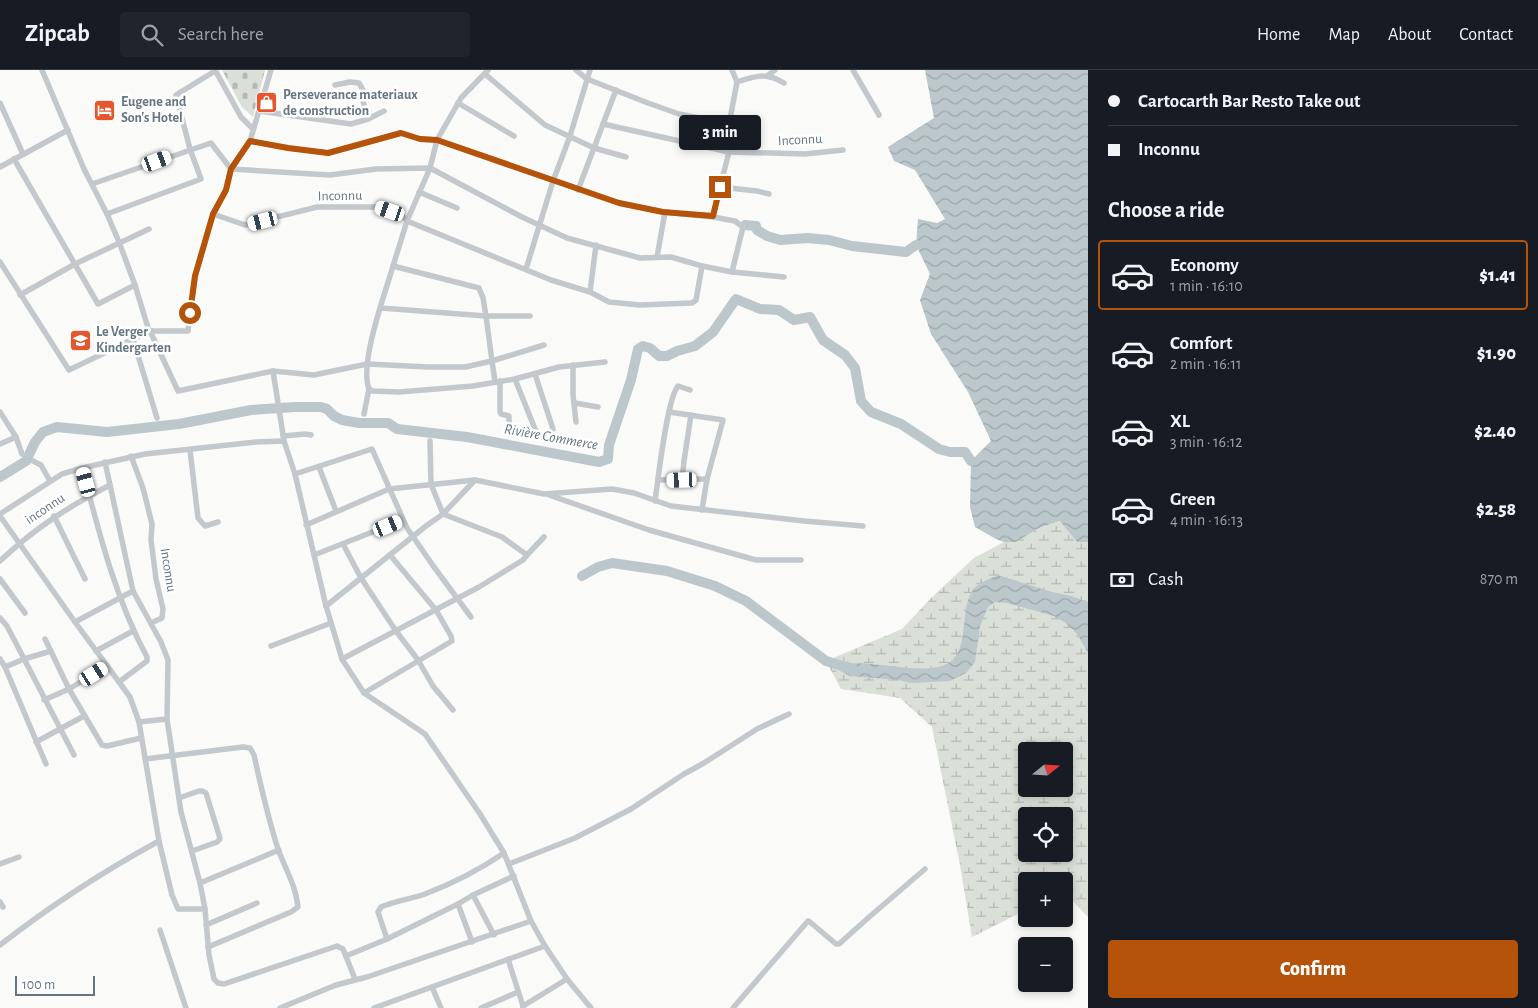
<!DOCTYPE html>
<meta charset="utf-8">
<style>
:root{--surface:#171b24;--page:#20242c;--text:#f1f3f6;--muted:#9ea1a6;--line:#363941;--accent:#b45309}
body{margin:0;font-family:"Alegreya Sans",sans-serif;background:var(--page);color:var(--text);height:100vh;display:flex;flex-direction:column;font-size:19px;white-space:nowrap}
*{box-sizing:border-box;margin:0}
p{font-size:16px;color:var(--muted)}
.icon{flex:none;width:28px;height:28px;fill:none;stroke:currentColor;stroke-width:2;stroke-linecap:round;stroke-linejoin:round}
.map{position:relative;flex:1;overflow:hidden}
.side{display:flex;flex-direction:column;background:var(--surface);width:450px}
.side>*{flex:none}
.banner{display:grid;align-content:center;height:110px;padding:0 20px;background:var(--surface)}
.needle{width:32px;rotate:72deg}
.tools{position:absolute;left:1018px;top:672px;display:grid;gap:10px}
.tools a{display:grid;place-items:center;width:55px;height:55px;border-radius:5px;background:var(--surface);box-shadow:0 2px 8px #0003;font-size:25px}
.scale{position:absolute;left:15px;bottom:12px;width:80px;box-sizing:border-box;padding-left:5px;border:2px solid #657683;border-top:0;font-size:14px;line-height:18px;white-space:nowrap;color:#657683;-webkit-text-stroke:4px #fff;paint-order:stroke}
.end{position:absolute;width:22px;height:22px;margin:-11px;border:6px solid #b45309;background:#fff;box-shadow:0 0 0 2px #fff}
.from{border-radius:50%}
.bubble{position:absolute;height:35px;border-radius:5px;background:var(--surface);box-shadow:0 2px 8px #0003;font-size:16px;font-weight:800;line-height:35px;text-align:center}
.car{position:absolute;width:15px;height:30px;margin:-15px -8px;border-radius:6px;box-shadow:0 0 4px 1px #0007;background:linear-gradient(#fff 24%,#345 0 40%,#fff 0 76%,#345 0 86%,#fff 0)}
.banner b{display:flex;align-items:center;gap:18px;height:48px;font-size:19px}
.banner b+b{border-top:1px solid var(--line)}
.banner i{width:12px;height:12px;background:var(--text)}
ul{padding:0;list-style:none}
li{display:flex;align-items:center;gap:15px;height:70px;margin:0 10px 8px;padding:0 10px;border:2px solid transparent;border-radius:5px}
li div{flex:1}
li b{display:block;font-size:19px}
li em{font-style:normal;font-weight:800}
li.current{border-color:var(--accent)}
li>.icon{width:45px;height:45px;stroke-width:1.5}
h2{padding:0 20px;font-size:22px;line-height:60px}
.pay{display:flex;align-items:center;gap:12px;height:55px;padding:0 20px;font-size:19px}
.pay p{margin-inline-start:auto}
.button{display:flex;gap:10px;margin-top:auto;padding:10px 20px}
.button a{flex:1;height:58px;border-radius:5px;background:var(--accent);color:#fff;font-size:20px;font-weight:800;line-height:58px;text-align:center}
header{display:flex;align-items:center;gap:30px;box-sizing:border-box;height:70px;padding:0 25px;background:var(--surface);border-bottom:1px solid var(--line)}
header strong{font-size:24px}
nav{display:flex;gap:28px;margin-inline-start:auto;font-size:18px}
.search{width:350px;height:45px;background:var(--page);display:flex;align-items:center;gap:12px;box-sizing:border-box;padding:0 18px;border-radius:5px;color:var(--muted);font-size:19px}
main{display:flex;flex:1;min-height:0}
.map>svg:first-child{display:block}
.wetland{fill:url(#wetland-marsh);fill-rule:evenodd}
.cemetery{fill:url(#cemetery-stones)}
.water{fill:url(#water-waves)}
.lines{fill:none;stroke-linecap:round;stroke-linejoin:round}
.river{stroke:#bbc7cb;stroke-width:10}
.minor{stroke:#c3c8cc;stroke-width:5.5}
.route{stroke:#b45309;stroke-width:6}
.labels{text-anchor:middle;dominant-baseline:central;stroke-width:5;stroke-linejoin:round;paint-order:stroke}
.poi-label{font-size:14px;font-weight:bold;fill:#657683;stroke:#fff;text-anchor:start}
.street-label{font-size:14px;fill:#657683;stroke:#fff}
.water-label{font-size:15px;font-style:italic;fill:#60757c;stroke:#fff}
</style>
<header>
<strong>Zipcab</strong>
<div class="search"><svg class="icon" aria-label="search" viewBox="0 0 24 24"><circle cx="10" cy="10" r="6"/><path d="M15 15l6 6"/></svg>Search here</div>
<nav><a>Home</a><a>Map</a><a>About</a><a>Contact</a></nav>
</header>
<main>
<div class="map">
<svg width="1088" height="938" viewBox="0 0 1088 938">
<defs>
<pattern id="wetland-marsh" width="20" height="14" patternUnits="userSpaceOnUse" patternTransform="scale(1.25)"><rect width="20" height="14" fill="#dadfd7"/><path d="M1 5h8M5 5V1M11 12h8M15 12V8" fill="none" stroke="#b4b9b4"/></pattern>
<pattern id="cemetery-stones" width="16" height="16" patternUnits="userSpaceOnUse" patternTransform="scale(1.25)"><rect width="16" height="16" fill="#dadfd7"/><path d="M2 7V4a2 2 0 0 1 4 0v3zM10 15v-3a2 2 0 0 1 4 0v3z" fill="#b4b9b4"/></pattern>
<pattern id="water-waves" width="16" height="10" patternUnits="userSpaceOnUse" patternTransform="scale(1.25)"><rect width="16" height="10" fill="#bbc7cb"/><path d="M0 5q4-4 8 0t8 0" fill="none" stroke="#9ca6aa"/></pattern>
</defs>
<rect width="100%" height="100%" fill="#fafaf8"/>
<path class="wetland" d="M1061,451L1077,472H1088V847L1064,822V811H1026V840L972,867L960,795L932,657L900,628L841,619L826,591L902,559L931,528L974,488L1004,472H1016L1039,458ZM1026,681H1064V719H1026ZM1026,746H1064V784H1026Z"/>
<path class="cemetery" d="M222,0H265L253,47L242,37Z"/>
<g class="water">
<path d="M925,0H1088V472H1077L1060,451L1039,458L1016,472H1004L996,469L975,457L970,437L971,391L991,371L968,322L931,264L920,230L930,204L916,175L918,149L937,153L945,149L915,100L894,91L888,77L934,48Z"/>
<path d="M998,505L1052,522L1071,526L1088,532V583L1077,564L1066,553L1054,546L1007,533L995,532L988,537L980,556L975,592L966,603L950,611L911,613L899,610L850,606L840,601L838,598C854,583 926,610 950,592C969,579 960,540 972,521C977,513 990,509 998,505Z"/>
</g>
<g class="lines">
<g class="river">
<path d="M745,155L756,156L757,160L767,166L780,170L808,168L829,170L852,176L906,182L916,175"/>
<path d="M0,407L26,391L35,372L43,362L57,357L107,362L179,354L251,340L295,337H321L327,339L334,346L342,350L359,353H388L397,359L467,367L599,392L608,389L609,375L631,310L638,279L643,276L650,278L659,286H667L677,281L695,276L713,262L736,229L760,239L779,240L794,250L810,247L823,270L845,285L855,298L861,331L871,342L901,354L939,379L950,382H965L971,391"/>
<path d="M582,506L598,497L612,493L667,501L715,516L746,531L826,591L853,599"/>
</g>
<g class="minor">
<path d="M42,0L84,99L107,144L119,172L135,215L149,261"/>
<path d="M215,0L241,47L252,58"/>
<path d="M271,0L250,71L231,99L226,120L213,144L195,206L188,261H150L178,321L273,301L314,305L367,294L428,297H465L492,291L486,246H530"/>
<path d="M576,0L587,9L648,33L679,44L730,54"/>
<path d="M732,0L737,12C756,6 766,2 784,13"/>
<path d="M853,0L879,45"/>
<path d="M485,4L545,55L594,78L626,87"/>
<path d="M767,6L775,0"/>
<path d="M335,15L350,12L359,13L363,20V31L368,49"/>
<path d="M0,33L23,84"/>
<path d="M458,33L514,66"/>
<path d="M259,41L351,54L368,49L384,41"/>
<path d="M603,54L729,82L805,84L843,80"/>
<path d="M250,71L288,78L329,83L401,63L420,69L437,70L619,133L663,142L713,147L735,151L743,157L732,202"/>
<path d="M724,81L737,12"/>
<path d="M14,89L98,234L135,215"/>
<path d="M0,97L68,60"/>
<path d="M92,114L211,73L231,99L330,105L376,99L430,98L522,147L567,168L640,188L671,187L702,196L732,202L784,207"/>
<path d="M720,117L729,82"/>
<path d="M578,120L616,20"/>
<path d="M419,122L457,138"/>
<path d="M107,144L201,109L190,79L176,25L215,1"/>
<path d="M213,144L245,155L317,137H380L401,144L407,151L551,210L590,222L609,232L640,235L692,233L696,230L702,196"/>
<path d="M713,147L720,117L757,121L769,124"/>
<path d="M657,187L665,142"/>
<path d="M0,192L69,300L150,261"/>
<path d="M393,196C385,224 359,293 369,319L373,321L399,322L473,316L515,309L559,297L605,292"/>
<path d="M526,199L553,111L570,66L590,0"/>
<path d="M590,222L596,175"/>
<path d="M20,225L75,194L149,159"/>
<path d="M381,238L486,246L483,228L479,218L393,196L407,151L430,98L437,70L461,28L488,0"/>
<path d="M133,269L157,348"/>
<path d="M573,295V325L576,352"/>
<path d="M273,301L284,371"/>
<path d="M535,304L553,359"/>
<path d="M515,309L537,364"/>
<path d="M500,311V342L501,344L509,346V361"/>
<path d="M495,312L492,291L544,275"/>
<path d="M575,333L598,337"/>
<path d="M0,342L16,367L22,384"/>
<path d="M669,342L723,350L707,409L702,440"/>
<path d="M364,344L369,319"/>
<path d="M283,366L305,364L311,365"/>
<path d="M0,374L16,367"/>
<path d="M190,380L198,448L205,456L218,452"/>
<path d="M131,386L143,418L152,454L151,470L156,509L163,539L162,548L151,553"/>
<path d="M33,391L41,395L50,411"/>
<path d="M105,392L133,521L161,572L168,590L167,649L181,742L200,813L205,839L209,885L214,909L218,913L224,914L337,876L343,879L355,909"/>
<path d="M319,397L336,441"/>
<path d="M82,398C99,462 115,528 147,587V591L119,612"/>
<path d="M295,404L372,379L407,458L434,497L471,547"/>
<path d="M659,410L707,409"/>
<path d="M682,410L684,391L691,345"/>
<path d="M549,425L649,460L756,490H801"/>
<path d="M655,431C658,411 667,328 678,316L690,320"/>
<path d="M0,444L62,404L82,398L145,384L256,372L284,371L295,404L326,536L342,589L364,623L425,664L480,744L504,783L531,851L545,876L567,909L591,938"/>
<path d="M0,446L75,552L130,627L139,652L159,771L172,825L178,839H205"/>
<path d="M54,446L85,509"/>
<path d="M306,455L389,419L475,410L544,424L612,419L634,423L671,436L804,451L863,456"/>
<path d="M343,474L361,508L396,561L418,590L433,616L453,640"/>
<path d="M314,485L403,450"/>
<path d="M527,485L544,467"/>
<path d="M0,491C35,458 68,437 110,415"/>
<path d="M0,509L25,543"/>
<path d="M326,536L426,456L443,444L475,410"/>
<path d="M0,548L7,556L74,685"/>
<path d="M75,552L133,521"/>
<path d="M45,569L69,619L102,675L107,676L141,668"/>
<path d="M271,576L331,553"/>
<path d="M96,581L133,561"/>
<path d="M0,589L5,597L46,694"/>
<path d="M342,589L479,517L523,490L527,485L502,467L443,444L431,414L430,371"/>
<path d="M5,597L24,589L51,581"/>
<path d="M364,623L452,571L451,566L436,540L390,485"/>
<path d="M44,630L69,619L107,596"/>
<path d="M139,652L167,649"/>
<path d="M36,672L84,646"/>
<path d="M145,689L243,677L250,678L254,685C261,717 268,748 278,779C285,798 296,816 298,837L291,842L208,877"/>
<path d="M179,728L199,721H202L206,723L219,765L220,769L217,772L192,781"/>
<path d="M0,794L19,787"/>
<path d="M509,794L575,768L631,739L684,704L704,693L757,659L789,644"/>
<path d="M200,813L279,780"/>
<path d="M0,832L3,837"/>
<path d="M458,834L473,825"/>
<path d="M206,855L257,833"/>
<path d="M160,860L186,938"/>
<path d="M494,865L473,825L514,806"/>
<path d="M387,869L378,842L381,837C395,831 411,829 425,824C454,813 479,800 504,783"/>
<path d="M0,875C50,836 104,801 159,771"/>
<path d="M346,886L387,869L458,834L472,872"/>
<path d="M508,889L523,936"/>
<path d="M432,917L441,938"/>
<path d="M280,938L336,915L367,907L531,851"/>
<path d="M374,938L545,876"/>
<path d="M481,938L518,922"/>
<path d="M523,938V936L567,909"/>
<path d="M733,938L808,851L810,852L836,874H839L868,848L925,799"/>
</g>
</g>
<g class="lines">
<path class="route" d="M190,243L195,206L213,144L226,120L231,99L250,71L288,78L328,83L401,63L420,69L437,70L619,133L663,142L713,146L720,117"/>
</g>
<defs>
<symbol id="shop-square" viewBox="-11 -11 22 22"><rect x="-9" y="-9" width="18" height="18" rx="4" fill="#e4572e" stroke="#fff"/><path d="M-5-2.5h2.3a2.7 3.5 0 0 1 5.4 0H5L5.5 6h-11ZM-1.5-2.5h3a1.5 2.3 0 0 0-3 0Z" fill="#fff"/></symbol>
<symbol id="hotel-square" viewBox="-11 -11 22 22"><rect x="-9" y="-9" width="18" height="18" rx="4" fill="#e4572e" stroke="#fff"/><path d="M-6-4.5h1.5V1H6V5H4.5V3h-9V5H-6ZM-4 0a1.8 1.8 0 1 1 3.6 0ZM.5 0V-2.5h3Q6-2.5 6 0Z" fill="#fff"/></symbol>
<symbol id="school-square" viewBox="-11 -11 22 22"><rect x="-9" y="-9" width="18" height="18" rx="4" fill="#e4572e" stroke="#fff"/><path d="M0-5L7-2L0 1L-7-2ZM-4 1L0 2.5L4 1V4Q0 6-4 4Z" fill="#fff"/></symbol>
</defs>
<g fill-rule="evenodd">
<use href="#shop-square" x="254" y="20" width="25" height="25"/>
<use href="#hotel-square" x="92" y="28" width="25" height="25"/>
<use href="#school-square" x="68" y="258" width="25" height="25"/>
</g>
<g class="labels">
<g class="poi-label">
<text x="283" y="25">Perseverance materiaux<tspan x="283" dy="16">de construction</tspan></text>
<text x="121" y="32">Eugene and<tspan x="121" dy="16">Son's Hotel</tspan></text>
<text x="96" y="262">Le Verger<tspan x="96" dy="16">Kindergarten</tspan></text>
</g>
<g class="street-label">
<text transform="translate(800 70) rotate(-3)">Inconnu</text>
<text transform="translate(340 126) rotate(-1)">Inconnu</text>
<text transform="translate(45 439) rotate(-34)">inconnu</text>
<text transform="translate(168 500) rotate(81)">Inconnu</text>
</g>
<g class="water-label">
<text transform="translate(551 367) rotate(10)">Rivière Commerce</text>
</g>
</g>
</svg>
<div class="tools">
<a><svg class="needle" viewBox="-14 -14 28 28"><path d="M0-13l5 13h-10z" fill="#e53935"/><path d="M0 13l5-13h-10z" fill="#9ea1a6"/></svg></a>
<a><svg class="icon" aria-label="locate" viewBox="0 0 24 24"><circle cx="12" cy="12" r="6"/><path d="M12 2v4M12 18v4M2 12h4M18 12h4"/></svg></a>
<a>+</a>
<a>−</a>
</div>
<div class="scale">100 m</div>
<i class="end from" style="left:190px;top:243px"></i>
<i class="end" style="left:720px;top:117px"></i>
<div class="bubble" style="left:679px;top:45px;width:82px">3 min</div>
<i class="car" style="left:157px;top:91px;rotate:70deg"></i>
<i class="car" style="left:390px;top:141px;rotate:289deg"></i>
<i class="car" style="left:263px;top:151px;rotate:256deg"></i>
<i class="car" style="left:682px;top:410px;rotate:268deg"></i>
<i class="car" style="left:86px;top:412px;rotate:345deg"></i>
<i class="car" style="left:388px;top:456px;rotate:68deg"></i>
<i class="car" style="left:94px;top:604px;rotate:58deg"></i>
</div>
<section class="side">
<div class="banner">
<b><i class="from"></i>Cartocarth Bar Resto Take out</b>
<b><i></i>Inconnu</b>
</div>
<h2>Choose a ride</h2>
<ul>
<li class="current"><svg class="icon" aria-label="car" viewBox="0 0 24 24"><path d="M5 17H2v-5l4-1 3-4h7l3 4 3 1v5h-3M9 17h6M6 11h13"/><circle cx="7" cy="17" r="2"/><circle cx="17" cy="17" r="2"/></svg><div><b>Economy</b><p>1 min · 16:10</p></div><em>$1.41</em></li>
<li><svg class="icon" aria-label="car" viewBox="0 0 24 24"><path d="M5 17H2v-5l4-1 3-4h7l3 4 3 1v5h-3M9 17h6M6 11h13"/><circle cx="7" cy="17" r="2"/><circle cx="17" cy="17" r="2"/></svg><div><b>Comfort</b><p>2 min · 16:11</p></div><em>$1.90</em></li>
<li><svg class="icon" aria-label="car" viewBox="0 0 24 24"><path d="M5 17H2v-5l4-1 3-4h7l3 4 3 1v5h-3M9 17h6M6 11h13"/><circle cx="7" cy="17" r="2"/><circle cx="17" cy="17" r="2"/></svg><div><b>XL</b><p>3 min · 16:12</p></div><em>$2.40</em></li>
<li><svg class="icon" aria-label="car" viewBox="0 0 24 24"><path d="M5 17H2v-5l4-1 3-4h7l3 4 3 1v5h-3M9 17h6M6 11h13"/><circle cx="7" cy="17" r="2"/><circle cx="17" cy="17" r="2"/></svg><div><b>Green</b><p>4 min · 16:13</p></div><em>$2.58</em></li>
</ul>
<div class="pay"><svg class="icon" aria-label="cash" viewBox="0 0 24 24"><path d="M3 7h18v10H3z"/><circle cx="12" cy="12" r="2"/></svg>Cash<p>870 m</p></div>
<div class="button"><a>Confirm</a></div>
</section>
</main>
